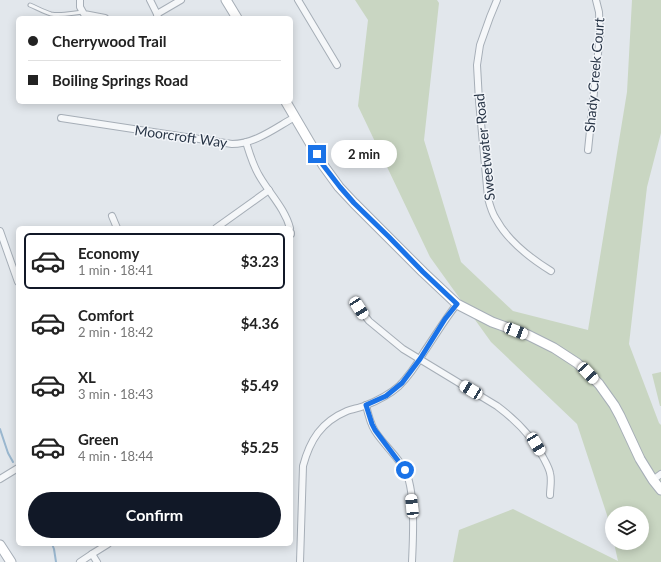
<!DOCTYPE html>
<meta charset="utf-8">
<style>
:root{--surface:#fff;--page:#f2f2f2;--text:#222;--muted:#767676;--line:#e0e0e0;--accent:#111827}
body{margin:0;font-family:Lato,sans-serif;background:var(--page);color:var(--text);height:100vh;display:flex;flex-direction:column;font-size:15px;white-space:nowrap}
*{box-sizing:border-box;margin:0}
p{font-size:13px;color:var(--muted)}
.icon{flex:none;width:22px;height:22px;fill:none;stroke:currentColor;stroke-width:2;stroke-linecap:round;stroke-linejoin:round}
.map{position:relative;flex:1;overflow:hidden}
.panel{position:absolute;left:16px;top:226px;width:277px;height:320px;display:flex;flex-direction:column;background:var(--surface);border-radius:6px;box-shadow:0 2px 10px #0003}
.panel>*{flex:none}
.banner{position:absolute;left:16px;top:16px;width:277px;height:88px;border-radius:6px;box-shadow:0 2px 10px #0003;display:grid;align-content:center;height:88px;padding:0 12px;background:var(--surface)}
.buttons{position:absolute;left:605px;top:506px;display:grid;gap:8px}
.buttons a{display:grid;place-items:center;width:44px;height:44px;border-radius:50%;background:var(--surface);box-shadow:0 2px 10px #0003;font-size:20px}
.end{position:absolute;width:18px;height:18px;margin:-9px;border:5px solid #1a73e8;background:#fff;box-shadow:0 0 0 2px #fff}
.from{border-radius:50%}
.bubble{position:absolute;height:28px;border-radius:14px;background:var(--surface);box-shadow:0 2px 10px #0003;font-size:13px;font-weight:700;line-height:28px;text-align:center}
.car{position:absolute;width:12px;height:24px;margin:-12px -6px;border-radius:5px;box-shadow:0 0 3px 1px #0007;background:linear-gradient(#fff 24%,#345 0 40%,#fff 0 76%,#345 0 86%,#fff 0)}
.banner b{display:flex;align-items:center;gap:14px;height:38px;font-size:15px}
.banner b+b{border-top:1px solid var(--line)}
.banner i{width:10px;height:10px;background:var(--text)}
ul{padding:7px 0 0;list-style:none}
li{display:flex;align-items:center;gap:12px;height:56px;margin:0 8px 6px;padding:0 4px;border:2px solid transparent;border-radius:6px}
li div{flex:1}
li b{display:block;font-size:15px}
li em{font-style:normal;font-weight:700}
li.selected{border-color:var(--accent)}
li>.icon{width:36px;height:36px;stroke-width:1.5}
.cta{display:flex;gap:8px;margin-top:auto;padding:8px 12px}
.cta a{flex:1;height:46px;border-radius:24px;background:var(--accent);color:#fff;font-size:16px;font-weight:700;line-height:46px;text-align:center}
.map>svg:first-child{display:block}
.green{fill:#c9d6c2}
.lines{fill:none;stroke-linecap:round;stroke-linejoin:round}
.stream{stroke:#9ab7cf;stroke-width:2}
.lane-casing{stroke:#a6aeb7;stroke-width:5}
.street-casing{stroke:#a6aeb7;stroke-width:8}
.secondary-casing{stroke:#a6aeb7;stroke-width:11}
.lane{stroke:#f5f7f9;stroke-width:3}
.street{stroke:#f5f7f9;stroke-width:6}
.secondary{stroke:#fff;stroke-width:9}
.route{stroke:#1a73e8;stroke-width:5}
.labels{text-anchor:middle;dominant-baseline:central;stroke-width:3;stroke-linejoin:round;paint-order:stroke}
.street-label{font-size:14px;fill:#283546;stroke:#f2f5f9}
</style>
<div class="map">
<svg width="661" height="562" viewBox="0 0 661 562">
<rect width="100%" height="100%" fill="#e2e7ec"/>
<g class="green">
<path d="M355,0H437L439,3L424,140L461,262L513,311L588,330L627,92L632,0H661V133L647,187L629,344L659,423L661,425V562H453L459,530L513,509L618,561L614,543H642V513H612V536L607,515L577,424L491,342L430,257L358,106L368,20Z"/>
<path d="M661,372V406H660L652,374Z"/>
</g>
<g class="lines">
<g class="stream">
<path d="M0,429L8,453L13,462"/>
<path d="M52,544L54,549L56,562"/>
</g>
<defs>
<path id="lane" d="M30,5C37,8 44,12 51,14C61,16 72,13 83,12"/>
<g id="street">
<path d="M80,0V7L84,14L105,18"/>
<path d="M150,0L157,14L158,18"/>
<path d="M298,0L337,65"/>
<path d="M497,0L490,17L480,45L477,65L479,101L488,198C490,206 492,213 496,219C508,241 530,258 551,271"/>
<path d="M157,14L181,0"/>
<path d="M61,118L232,144C255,144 275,128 295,117"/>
<path d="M246,142C250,155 253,166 260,177C270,194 285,209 290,228"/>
<path d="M588,150L600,34L599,12L596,0"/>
<path d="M112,216L117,228"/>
<path d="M216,228L269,190"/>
<path d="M0,231L18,282"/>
<path d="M291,233V234"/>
<path d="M359,308L369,321L403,349L497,406C517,421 533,437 544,459C546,463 549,468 550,473C552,480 550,488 550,495"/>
<path d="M366,405C368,414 370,423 375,431C384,445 397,456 405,470C416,492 413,538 412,562"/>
<path d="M0,479L18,468"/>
<path d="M653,480L661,474"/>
<path d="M92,554L97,562"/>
<path d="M80,562L92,554L108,544"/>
<path d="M300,562L303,466C310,440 321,422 347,411C352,409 359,408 364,406C377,401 389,395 399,386C409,376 417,364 424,352C435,336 445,319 457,304"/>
</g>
<g id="secondary">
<path d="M226,0L237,18"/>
<path d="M286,102L323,165L339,187L354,203L423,272L457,304L492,322L528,335L554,348L577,363L588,373L599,384L614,405L620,416L640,459L653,480L661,490"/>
<path d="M0,545L11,562"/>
</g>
</defs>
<use href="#lane" class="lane-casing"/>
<use href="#street" class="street-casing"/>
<use href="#secondary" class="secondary-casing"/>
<use href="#lane" class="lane"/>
<use href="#street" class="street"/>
<use href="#secondary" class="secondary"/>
</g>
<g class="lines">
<path class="route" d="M317,154L323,165L340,187L354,203L389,237L423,272L457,304L445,319L420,359L402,383L386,396L366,405L372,424L375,430L405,470"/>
</g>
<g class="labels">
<g class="street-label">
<text transform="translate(594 75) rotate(-85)">Shady Creek Court</text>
<text transform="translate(181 136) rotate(8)">Moorcroft Way</text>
<text transform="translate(484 147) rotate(-96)">Sweetwater Road</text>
</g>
</g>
</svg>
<div class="buttons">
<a><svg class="icon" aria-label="layers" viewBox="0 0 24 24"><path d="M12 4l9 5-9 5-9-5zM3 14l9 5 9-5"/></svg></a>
</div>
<i class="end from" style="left:405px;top:470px"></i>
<i class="end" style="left:317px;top:154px"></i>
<div class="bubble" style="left:331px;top:140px;width:66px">2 min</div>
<i class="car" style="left:359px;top:308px;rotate:147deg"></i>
<i class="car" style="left:516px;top:331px;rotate:111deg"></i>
<i class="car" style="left:588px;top:373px;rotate:137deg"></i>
<i class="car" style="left:471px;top:390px;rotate:301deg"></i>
<i class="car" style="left:536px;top:444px;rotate:149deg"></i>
<i class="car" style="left:412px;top:506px;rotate:354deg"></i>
<div class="banner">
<b><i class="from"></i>Cherrywood Trail</b>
<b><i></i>Boiling Springs Road</b>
</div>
<section class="panel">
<ul>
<li class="selected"><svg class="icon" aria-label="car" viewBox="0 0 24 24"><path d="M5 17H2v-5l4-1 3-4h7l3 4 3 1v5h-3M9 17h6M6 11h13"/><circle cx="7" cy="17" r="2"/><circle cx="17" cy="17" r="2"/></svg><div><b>Economy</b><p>1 min · 18:41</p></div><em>$3.23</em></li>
<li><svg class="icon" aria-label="car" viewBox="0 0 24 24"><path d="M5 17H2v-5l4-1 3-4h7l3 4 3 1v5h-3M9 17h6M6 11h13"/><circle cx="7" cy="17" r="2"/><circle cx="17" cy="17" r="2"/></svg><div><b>Comfort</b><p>2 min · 18:42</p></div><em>$4.36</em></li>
<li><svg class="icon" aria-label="car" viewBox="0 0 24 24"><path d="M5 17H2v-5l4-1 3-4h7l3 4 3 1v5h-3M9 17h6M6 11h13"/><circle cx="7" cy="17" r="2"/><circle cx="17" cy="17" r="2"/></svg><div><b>XL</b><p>3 min · 18:43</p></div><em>$5.49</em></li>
<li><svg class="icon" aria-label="car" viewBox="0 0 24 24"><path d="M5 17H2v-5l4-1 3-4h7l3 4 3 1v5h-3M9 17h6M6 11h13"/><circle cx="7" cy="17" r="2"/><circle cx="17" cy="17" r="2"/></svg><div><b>Green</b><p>4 min · 18:44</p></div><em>$5.25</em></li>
</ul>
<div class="cta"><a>Confirm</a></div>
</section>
</div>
